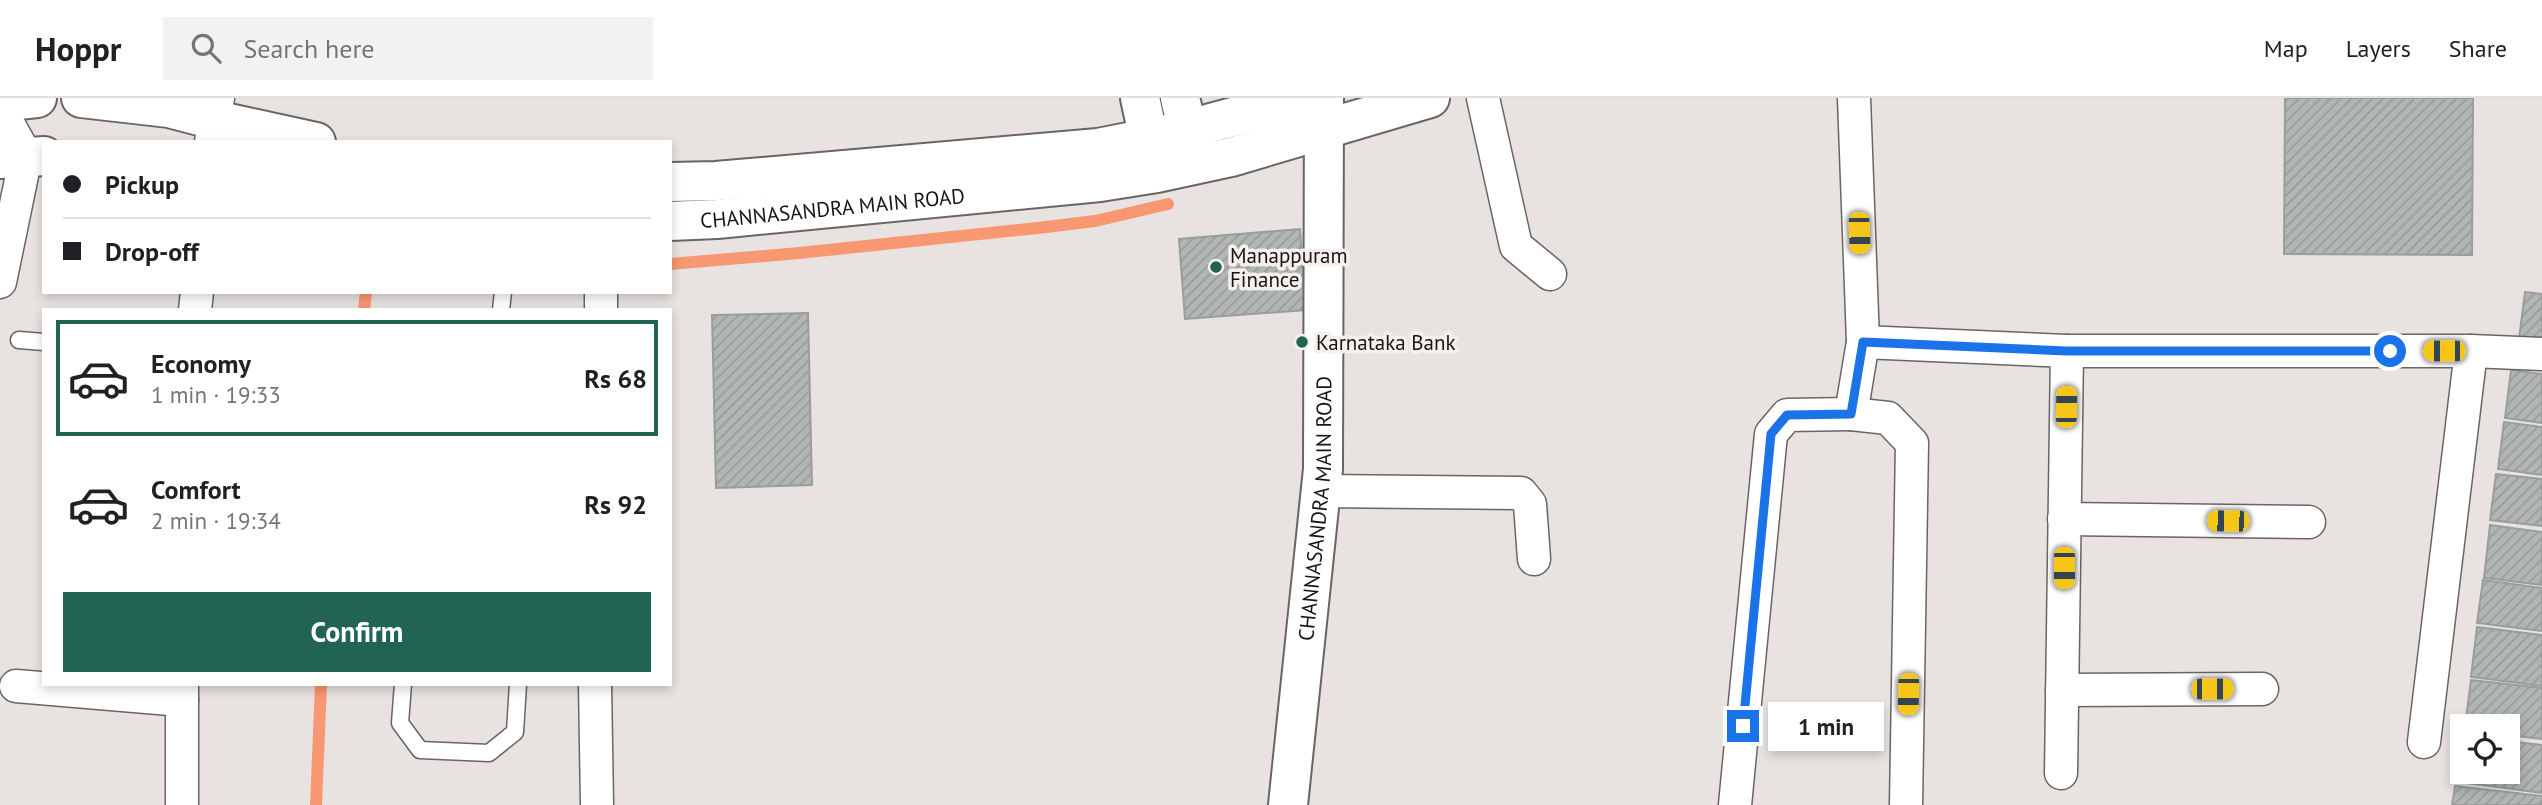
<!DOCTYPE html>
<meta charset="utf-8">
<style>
:root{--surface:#fff;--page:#f2f2f2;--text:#202124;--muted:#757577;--line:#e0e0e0;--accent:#216453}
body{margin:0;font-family:"PT Sans",sans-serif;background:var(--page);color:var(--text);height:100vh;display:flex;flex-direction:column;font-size:26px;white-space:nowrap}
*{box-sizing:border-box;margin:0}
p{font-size:23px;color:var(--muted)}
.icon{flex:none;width:38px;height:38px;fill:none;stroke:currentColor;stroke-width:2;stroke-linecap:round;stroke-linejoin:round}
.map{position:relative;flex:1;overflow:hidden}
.side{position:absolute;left:42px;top:210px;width:630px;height:378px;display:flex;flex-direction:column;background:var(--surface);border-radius:0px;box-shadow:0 4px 10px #0003}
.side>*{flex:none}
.banner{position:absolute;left:42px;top:42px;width:630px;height:154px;border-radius:0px;box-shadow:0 4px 10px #0003;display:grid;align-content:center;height:154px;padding:0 21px;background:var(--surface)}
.controls{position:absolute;left:2450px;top:616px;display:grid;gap:14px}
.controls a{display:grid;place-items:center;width:70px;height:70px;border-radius:0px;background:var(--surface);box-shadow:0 4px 10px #0003;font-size:35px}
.end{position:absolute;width:32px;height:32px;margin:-16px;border:9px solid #1a73e8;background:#fff;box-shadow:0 0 0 4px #fff}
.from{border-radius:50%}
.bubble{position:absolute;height:49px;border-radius:0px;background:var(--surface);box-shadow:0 4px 10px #0003;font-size:23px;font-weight:600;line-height:49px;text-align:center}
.car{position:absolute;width:21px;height:42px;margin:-21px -10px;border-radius:9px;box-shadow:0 0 5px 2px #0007;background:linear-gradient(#f5c518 24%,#345 0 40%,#f5c518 0 76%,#345 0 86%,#f5c518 0)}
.banner b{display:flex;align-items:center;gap:24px;height:66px;font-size:26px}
.banner b+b{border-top:2px solid var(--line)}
.banner i{width:18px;height:18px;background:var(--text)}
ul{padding:12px 0 0;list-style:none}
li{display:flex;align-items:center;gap:21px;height:116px;margin:0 14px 10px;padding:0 7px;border:4px solid transparent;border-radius:0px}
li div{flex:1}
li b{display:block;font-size:26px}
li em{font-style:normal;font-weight:600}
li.on{border-color:var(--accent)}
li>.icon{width:63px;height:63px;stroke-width:1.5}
.button{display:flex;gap:14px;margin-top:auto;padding:14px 21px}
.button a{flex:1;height:80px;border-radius:0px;background:var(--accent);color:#fff;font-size:28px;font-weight:600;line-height:80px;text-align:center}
header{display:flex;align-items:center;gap:42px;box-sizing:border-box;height:98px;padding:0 35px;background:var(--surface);border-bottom:2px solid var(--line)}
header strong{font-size:33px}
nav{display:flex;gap:38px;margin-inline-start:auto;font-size:24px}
.search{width:490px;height:63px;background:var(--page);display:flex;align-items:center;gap:18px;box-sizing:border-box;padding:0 24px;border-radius:0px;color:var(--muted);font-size:26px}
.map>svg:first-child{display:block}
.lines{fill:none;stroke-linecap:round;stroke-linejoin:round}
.stream{stroke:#f89872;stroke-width:12}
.building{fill:url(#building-hatch);stroke:#999e9c;stroke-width:2}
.service-casing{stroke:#6a6564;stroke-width:19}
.minor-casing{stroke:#6a6564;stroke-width:35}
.tertiary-casing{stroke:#6a6564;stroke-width:42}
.secondary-casing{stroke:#6a6564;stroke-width:42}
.service{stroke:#fff;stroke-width:16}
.minor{stroke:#fff;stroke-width:32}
.tertiary{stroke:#fff;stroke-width:38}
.secondary{stroke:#fff;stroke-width:38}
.route{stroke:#1a73e8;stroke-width:9}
.poi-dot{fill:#216453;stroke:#f5f0ee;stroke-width:2.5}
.labels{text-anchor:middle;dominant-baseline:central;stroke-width:7;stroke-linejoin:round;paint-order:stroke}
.street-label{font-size:21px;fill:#181615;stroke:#f5f0ee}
.poi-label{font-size:21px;fill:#181615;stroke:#f5f0ee;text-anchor:start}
</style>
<header>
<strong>Hoppr</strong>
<div class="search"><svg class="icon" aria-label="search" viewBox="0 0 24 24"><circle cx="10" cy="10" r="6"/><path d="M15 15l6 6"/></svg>Search here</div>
<nav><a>Map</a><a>Layers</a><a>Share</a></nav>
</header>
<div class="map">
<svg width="2542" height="707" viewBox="0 0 2542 707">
<defs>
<pattern id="building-hatch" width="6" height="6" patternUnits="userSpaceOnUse" patternTransform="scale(1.75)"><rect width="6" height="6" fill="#b1b6b4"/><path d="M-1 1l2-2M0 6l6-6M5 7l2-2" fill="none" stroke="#989c9a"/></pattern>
</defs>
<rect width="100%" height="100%" fill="#e8e3e1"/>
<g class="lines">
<g class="stream">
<path d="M670,166L799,155L1038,130L1095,123L1168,106"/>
<path d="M364,212L366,194"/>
<path d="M316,707L321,586"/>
</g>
</g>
<g class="building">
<path d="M2285,0H2473L2472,157L2284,156Z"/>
<path d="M1300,131L1306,212L1185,221L1179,141Z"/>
<path d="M2525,194L2542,196V243L2519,241Z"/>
<path d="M808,215L812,387L716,390L712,217Z"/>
<path d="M2511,272L2542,276V325L2505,320Z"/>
<path d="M2504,324L2542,329V377L2498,371Z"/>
<path d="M2496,376L2542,381V428L2490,422Z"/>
<path d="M2490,427L2542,434V487L2484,480Z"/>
<path d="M2483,482L2542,490V533L2477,525Z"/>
<path d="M2477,529L2542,537V588L2471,579Z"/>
<path d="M2471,582L2542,590V641L2508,637V628H2465Z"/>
<path d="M2508,643L2542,647V695L2458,684L2462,645V674H2508Z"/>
<path d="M2455,688L2542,698V707H2452Z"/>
</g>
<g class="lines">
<defs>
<g id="service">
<path d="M501,212L503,194"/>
<path d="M19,242L44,244"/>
<path d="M403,586L400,625L420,652L489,655L515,634L518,586"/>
</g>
<g id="minor">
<path d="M1483,0L1516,148L1550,176"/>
<path d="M1854,0L1863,244L2067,253L2061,675"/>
<path d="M0,11L26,58L0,184"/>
<path d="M211,44L218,0"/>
<path d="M195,212L197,194"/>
<path d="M601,212V194"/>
<path d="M2067,253H2471L2542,256"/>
<path d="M1851,316L1888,320L1912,345L1906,707"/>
<path d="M1321,393L1521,395L1530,406L1534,461"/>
<path d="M2064,421L2309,424"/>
<path d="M595,586L597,707"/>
<path d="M16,588L182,602"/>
<path d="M2062,592L2262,591"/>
<path d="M2424,644L2471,253"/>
<path d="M182,707V586"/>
<path d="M1735,707L1771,336L1787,317L1851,316L1863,244"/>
</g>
<g id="tertiary">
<path d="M1140,0L1156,73"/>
<path d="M1180,0L1195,63"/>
<path id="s1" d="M1288,707L1323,371L1324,0"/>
</g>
<g id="secondary">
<path d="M81,0L169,10L215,22L316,44"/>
<path d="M0,4L37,0"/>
<path d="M0,61L44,58"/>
<path d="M670,84L716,83L1098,50L1174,35L1303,0"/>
<path id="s2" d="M670,123L717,121L1100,84L1157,75L1231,59L1430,0"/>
</g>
</defs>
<use href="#service" class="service-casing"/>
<use href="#minor" class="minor-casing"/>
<use href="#tertiary" class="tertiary-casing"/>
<use href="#secondary" class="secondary-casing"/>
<use href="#service" class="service"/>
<use href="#minor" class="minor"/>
<use href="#tertiary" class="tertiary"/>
<use href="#secondary" class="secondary"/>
</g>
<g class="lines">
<path class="route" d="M1743,628L1771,336L1787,317L1851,316L1863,244L2067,253H2390"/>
</g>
<g class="poi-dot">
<circle cx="1216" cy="169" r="7"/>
<circle cx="1302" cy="244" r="7"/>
</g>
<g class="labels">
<g class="street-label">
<text stroke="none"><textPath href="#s2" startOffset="163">CHANNASANDRA MAIN ROAD</textPath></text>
<text stroke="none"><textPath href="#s1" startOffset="298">CHANNASANDRA MAIN ROAD</textPath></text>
</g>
<g class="poi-label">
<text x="1230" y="157">Manappuram<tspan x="1230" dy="24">Finance</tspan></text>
<text x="1316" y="244">Karnataka Bank</text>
</g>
</g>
</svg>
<div class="controls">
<a><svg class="icon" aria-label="locate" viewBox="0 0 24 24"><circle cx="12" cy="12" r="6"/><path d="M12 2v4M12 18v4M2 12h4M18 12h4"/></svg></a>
</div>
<i class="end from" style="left:2390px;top:253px"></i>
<i class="end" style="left:1743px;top:628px"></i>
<div class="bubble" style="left:1768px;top:604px;width:116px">1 min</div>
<i class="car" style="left:1859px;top:135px;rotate:178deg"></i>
<i class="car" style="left:2444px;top:253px;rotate:270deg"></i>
<i class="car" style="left:2066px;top:309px;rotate:1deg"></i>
<i class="car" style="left:2228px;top:423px;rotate:271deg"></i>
<i class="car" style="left:2064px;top:470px;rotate:180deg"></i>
<i class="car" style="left:2212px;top:591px;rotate:90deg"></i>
<i class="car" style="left:1908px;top:596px;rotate:181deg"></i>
<div class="banner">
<b><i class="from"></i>Pickup</b>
<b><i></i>Drop-off</b>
</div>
<section class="side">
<ul>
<li class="on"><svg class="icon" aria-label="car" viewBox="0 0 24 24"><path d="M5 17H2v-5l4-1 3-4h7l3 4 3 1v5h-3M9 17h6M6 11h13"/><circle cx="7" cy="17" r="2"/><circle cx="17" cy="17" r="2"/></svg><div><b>Economy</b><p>1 min · 19:33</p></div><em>Rs 68</em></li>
<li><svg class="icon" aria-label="car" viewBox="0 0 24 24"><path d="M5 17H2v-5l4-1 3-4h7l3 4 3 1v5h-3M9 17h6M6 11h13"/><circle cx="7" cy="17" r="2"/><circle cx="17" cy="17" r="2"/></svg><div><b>Comfort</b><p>2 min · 19:34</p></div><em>Rs 92</em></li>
</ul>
<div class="button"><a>Confirm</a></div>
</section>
</div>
